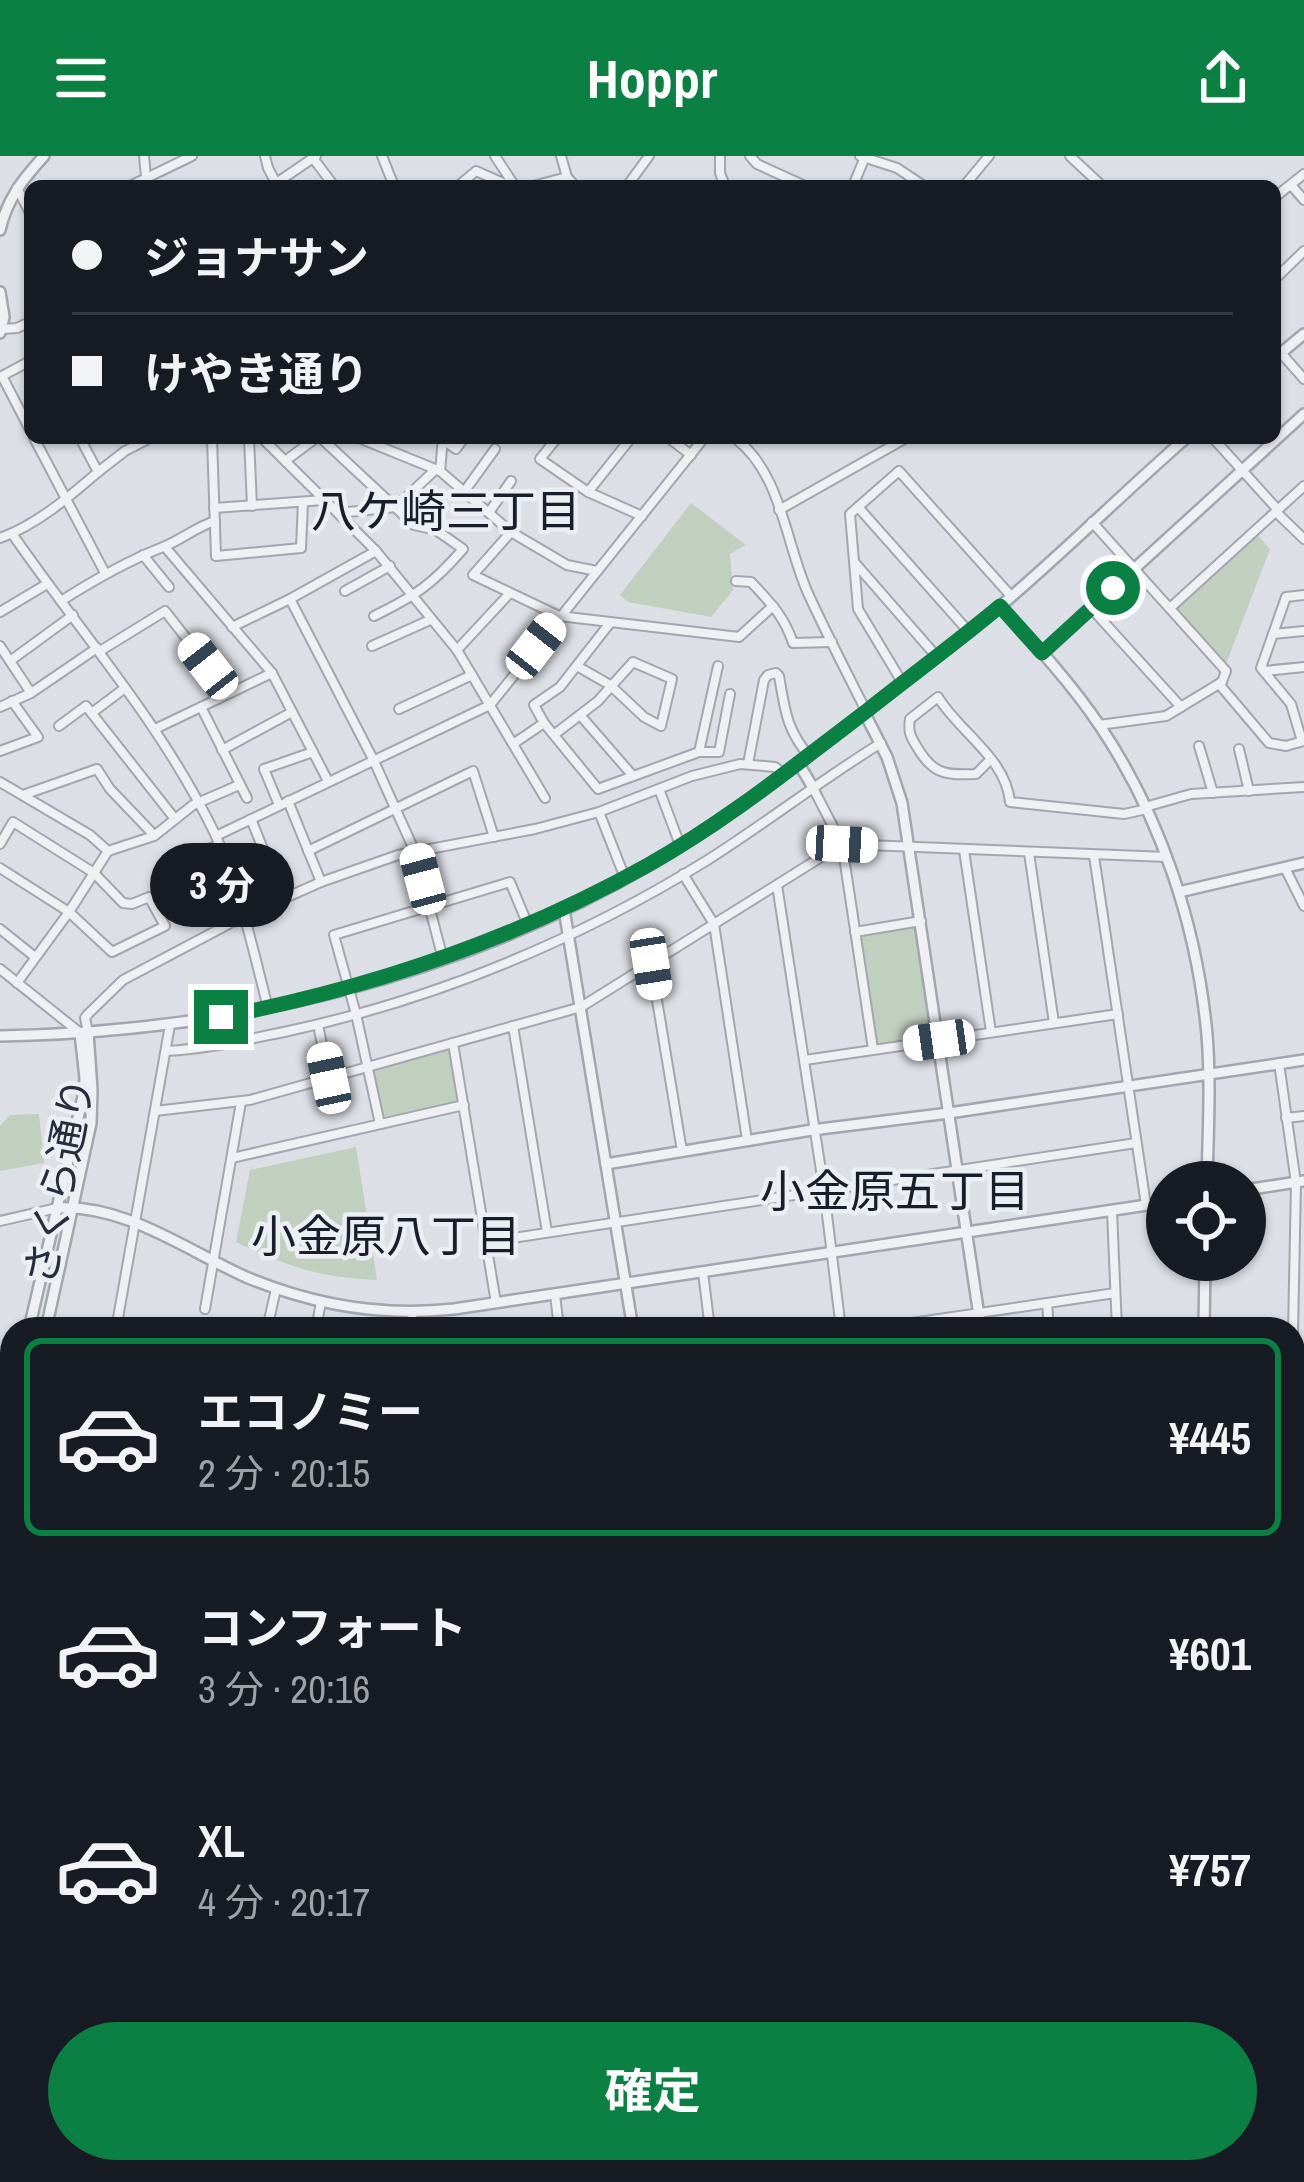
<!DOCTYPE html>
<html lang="ja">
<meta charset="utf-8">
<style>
:root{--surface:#171b24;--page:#20242c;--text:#f1f3f6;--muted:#9ea1a6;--line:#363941;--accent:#0b8043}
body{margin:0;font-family:"Archivo Narrow","Noto Sans JP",sans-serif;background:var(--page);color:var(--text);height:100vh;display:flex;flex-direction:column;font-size:45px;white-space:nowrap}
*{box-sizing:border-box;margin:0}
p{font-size:39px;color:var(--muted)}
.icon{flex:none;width:66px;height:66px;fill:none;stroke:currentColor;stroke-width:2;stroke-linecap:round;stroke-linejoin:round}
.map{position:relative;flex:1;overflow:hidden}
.sheet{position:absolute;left:0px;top:1161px;width:1305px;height:867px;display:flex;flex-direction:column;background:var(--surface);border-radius:36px 36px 0 0;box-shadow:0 3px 9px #0004}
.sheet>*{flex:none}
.top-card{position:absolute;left:24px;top:24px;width:1257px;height:264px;border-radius:18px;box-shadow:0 3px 9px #0004;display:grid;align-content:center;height:264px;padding:0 48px;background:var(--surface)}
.fabs{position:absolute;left:1146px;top:1005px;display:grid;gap:24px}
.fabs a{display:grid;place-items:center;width:120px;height:120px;border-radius:50%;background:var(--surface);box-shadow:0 3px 9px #0004;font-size:60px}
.end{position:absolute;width:54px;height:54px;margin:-27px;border:15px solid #0b8043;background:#fff;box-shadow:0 0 0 6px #fff}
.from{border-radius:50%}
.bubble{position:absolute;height:84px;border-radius:42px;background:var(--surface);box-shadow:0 3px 9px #0004;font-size:39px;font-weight:700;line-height:84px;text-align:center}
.car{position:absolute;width:36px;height:72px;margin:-36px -18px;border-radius:15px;box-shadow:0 0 9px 3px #0007;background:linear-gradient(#fff 24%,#345 0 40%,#fff 0 76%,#345 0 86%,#fff 0)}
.top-card b{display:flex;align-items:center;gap:42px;height:114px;font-size:45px}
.top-card b+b{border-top:3px solid var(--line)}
.top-card i{width:30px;height:30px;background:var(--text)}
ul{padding:21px 0 0;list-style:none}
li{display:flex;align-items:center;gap:36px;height:198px;margin:0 24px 18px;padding:0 24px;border:6px solid transparent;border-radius:18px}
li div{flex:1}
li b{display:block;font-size:45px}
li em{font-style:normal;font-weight:700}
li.selected{border-color:var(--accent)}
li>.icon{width:108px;height:108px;stroke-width:1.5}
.button{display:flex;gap:24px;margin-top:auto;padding:24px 48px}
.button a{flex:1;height:138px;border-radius:72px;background:var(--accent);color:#fff;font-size:48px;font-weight:700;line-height:138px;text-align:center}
header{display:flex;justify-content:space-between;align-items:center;height:156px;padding:0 48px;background:var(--accent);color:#fff;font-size:54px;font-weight:700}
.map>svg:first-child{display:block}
.green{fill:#c1cfbe}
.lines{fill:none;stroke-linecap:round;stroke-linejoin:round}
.minor-casing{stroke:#a2a6af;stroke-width:12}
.tertiary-casing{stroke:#a2a6af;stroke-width:14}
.primary-casing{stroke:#9ca3b0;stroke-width:16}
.minor{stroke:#eef0f4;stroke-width:8}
.tertiary{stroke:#eef0f4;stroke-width:9}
.primary{stroke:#fff;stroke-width:12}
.route{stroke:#0b8043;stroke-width:15}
.labels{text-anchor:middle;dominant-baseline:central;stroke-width:9;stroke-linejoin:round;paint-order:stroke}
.street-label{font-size:42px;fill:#272d3b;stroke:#ebeef3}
.neighbourhood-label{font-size:45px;fill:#191e2b;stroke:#ebeef3}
</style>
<header><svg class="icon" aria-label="menu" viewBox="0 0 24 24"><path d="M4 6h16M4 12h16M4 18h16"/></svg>Hoppr<svg class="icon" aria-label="share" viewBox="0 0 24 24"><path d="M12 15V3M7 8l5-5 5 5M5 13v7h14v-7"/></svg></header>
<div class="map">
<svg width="1304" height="2026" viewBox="0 0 1304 2026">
<rect width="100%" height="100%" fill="#dcdfe5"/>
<g class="green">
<path d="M691,347L746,389L730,398L733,434L711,461L628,446L620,439Z"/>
<path d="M1256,378L1270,393L1226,508L1178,454V450Z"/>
<path d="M915,770L933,878L931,881L879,889L875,886L860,781L862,777Z"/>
<path d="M447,892L451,895L460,943L458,946L383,961L374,913Z"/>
<path d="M39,958L44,1007L0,1015V970L10,959Z"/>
<path d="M356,991L377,1124C317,1121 290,1111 236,1086L250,1014Z"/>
</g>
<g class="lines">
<defs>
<g id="minor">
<path d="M144,0L146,21"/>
<path d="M265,0L268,12L276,27"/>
<path d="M382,0L394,30"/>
<path d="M495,0L514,29"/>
<path d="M561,0L567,21"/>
<path d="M720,0V17L725,30"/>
<path d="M750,0L757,8L805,30"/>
<path d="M860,0L897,12L924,30"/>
<path d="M1070,0L1102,30"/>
<path d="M313,2L334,30"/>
<path d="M1291,29L1304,44"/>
<path d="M130,30L192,0"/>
<path d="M272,30L316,0"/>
<path d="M458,30L476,15L510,30"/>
<path d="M533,30L567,21L575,30"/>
<path d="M627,30L649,0"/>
<path d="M853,30L865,1"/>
<path d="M964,30L989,0"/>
<path d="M17,32L30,57"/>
<path d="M1275,41L1304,18"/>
<path d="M1275,123L1304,95"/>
<path d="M3,173L17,172L30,166"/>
<path d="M1281,197L1304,223"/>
<path d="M30,205L2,220L30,274"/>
<path d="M34,282L105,417"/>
<path d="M212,282L216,400L301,392L303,346"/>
<path d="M249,282L252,350"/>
<path d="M262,282L376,395L457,494L545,642"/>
<path d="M321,282L414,369L436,374L463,393C433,428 415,440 374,460"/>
<path d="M359,282L440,315L511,376L567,409L597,415"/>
<path d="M557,282L540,303L588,336L642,360"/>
<path d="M669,282L691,299"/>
<path d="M735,282C781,317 785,384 807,435C825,475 846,515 866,555"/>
<path d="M1213,282L1278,354"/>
<path d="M443,284L456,293L464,282"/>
<path d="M285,305L316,282"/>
<path d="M440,315L443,282"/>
<path d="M98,316L125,295L150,282"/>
<path d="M464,336L495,293"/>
<path d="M588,336L631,282"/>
<path d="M858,351L969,476"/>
<path d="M214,352L324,344"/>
<path d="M779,354L906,282"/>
<path d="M490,355L511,325"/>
<path d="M1276,356L1304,383"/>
<path d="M339,357L396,351L435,314"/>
<path d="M1092,366L1226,515L1222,526L1166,560L1099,569"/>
<path d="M511,376L473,419L559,460L739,481L773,450"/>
<path d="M13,379C81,477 161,567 214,676C240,731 253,794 268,852"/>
<path d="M0,382C36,369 68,342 98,316L80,282"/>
<path d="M165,391L272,517L328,625"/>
<path d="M143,399L169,431"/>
<path d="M855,407L937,501"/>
<path d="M736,425L751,426C770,446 784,460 793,487L832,486"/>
<path d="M345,435L390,410"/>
<path d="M290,443L373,603L415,696L443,803"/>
<path d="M61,445C94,424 127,405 163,391C181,384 196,371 215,365"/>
<path d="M1091,452L1181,551"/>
<path d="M1170,452L1304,330"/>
<path d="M0,456L47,428"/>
<path d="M232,471L290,443L376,395"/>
<path d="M1273,478L1304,475"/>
<path d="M0,490L31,537"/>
<path d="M372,490L430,464"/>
<path d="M457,494L510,437"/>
<path d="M100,495L165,455L229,537"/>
<path d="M10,505L73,459"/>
<path d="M1264,515L1304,511"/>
<path d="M902,526L858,453L850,358L899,315L1011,440"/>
<path d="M1219,528L1269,587L1286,590L1303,585"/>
<path d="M0,551L31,537L97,492"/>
<path d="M201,551L247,642"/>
<path d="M399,553L472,519"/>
<path d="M93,556L125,532"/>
<path d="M580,559L633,620"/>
<path d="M544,567L598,633L699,596H719L730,538"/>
<path d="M59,570L86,550L175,663"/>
<path d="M155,573L272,517"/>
<path d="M555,578L598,545L633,506L672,523L661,570L644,561L610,529L577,510"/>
<path d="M1302,585L1291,548L1261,512L1286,441L1304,439"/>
<path d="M513,588L544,567L534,549L560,531L610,467"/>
<path d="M1199,590L1213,637"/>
<path d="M1239,593L1249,635"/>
<path d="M222,594L292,556"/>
<path d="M0,595L38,581L12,545"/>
<path d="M699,596L718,510"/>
<path d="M991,603L976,618C946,619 933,619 917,591C910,580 908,575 910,563L938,541C959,576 1006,602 1010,646L1124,658L1147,653"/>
<path d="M748,608L764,524L768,519L776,517L779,520C785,553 786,573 809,600"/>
<path d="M0,626L90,679L108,695"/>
<path d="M812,630L842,688L873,893"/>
<path d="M659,633L680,689"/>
<path d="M23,639L97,613L110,633L154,679"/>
<path d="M288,645L321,726"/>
<path d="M279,649L264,613L313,596"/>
<path d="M1145,651L1191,638L1304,631"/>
<path d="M599,656L625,722"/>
<path d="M251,663L283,743"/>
<path d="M216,680L490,549L704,282"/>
<path d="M0,688L13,666L94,717L123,747L132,748L149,741L165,770L112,796L69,756L0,712"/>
<path d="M964,694L991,876"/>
<path d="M308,695L473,615L494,681"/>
<path d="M1029,697L1054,867"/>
<path d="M1094,700L1146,1049"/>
<path d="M186,701L202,743L234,732"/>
<path d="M177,704L219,689"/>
<path d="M1285,712L1304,750"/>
<path d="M683,718L714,768L747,984"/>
<path d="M777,729L824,1034L841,1173"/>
<path d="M0,773L35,801"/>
<path d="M855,776L921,765"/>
<path d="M651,808L682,995"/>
<path d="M0,813L79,876"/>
<path d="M17,827L69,756L108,695L154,680L193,649L239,629"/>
<path d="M318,869L329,922"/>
<path d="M513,870L547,1076"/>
<path d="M88,876L85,862L88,858L123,824L244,760L321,726L398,699L535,673L599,656L692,620L740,608L775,611L784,618"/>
<path d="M453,887L496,1147"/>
<path d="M166,895C206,893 245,884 284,876C433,844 576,785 706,705C766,667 821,624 881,587"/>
<path d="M805,904L1118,858"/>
<path d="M1279,907L1296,1027L1293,1176"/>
<path d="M155,955L250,944L581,851L842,688L1167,701"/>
<path d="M1286,962L1304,960"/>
<path d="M380,968L356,858L334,779L510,726L528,769"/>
<path d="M232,1002L464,949"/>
<path d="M1112,1055L1117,1173"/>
<path d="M0,1065L57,1052"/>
<path d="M487,1086L1136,987"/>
<path d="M703,1116L710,1173"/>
<path d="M555,1138L559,1173"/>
<path d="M1047,1147L1049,1173"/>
<path d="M205,1153L241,946"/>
<path d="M412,1156L413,1173"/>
<path d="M116,1173L170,869"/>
<path d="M201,1173L202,1167"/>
<path d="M267,1173L276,1133"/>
<path d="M316,1173L321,1146"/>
<path d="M871,1173L1115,1137"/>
<path d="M1293,1210H1304"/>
<path d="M0,1226L12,1224"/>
<path d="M1293,1358H1304"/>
<path d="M0,1428L12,1427"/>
<path d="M1293,1520H1304"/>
<path d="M0,1592L12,1591"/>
<path d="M0,1663L12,1661"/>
<path d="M1293,1690H1304"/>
<path d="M1293,1839L1304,1840"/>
<path d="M1,1863L12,1925"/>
<path d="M1293,1995L1304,1994"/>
<path d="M0,2009L12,2007"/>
<path d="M28,2016L29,2026"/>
<path d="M92,2016L94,2026"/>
<path d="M323,2016L326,2026"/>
<path d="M398,2016L401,2026"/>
<path d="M227,2026L250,2016"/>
<path d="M735,2026V2016"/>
<path d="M1271,2026V2016"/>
</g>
<g id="tertiary">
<path d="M0,74C7,43 23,23 44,0"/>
<path d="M0,136L4,161L0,177"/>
<path d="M1275,202L1304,178"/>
<path d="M1000,450C1035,488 1071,527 1100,570C1161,661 1197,770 1207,879C1211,928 1208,977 1207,1026"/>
<path d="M1042,497L1304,258"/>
<path d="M864,556L887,601L902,647L981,1173"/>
<path d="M799,608L812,630"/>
<path d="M1179,736L1304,707"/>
<path d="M564,753L633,1173"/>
<path d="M0,880C228,876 455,823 653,707C729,662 798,608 867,554C911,520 955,488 997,453C1062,398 1122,338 1186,282"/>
<path d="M606,1008L812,974L949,957L1304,904"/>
<path d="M1245,1034L1304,1025"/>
<path d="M57,1052C125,1048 186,1094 246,1121C313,1149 382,1161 454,1153L1167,1046"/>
<path d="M47,1169L65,1173"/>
<path d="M29,1173L84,936L85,922L80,877"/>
<path d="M46,1173L91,967L92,934L88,876"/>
<path d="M1204,1173L1205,1104"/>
<path d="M1293,1435L1304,1436"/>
<path d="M0,1510L12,1508"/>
<path d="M159,2016L161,2026"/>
<path d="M175,2016L177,2026"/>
<path d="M968,2016V2026"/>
<path d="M1188,2026V2016"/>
</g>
<g id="primary">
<path d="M885,2016L921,2026"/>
<path d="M451,2026L479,2016"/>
</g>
</defs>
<use href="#minor" class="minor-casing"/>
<use href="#tertiary" class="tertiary-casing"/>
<use href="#primary" class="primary-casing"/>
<use href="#minor" class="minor"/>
<use href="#tertiary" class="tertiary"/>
<use href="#primary" class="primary"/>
</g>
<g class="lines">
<path class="route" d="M221,861C372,832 514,784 648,709C725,666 794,610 864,557C909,521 956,487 1000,450L1042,497L1113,432"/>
</g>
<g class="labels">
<g class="street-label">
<text transform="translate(59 1025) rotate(-79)">さくら通り</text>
</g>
<g class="neighbourhood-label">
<text x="446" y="354">八ケ崎三丁目</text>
<text x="895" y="1034">小金原五丁目</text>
<text x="386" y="1079">小金原八丁目</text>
</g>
</g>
</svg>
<div class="fabs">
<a><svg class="icon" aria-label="locate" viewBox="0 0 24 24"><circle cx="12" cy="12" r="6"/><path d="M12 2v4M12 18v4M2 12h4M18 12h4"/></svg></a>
</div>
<i class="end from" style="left:1113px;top:432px"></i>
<i class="end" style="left:221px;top:861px"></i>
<div class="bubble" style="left:150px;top:687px;width:144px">3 分</div>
<i class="car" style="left:536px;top:490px;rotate:38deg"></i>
<i class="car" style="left:208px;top:510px;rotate:322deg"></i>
<i class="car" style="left:842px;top:688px;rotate:93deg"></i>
<i class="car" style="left:423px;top:723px;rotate:345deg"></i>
<i class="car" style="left:651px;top:808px;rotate:171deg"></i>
<i class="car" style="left:939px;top:884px;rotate:262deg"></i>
<i class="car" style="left:329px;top:922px;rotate:348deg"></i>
<div class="top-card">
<b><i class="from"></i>ジョナサン</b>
<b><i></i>けやき通り</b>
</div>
<section class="sheet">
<ul>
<li class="selected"><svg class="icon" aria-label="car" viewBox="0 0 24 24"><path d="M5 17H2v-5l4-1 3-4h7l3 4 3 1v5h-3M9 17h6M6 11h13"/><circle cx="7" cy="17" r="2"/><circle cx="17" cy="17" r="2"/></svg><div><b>エコノミー</b><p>2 分 · 20:15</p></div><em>¥445</em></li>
<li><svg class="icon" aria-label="car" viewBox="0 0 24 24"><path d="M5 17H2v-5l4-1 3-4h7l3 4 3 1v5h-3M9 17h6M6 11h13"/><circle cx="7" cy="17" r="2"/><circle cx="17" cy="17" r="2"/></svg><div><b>コンフォート</b><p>3 分 · 20:16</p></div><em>¥601</em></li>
<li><svg class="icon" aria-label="car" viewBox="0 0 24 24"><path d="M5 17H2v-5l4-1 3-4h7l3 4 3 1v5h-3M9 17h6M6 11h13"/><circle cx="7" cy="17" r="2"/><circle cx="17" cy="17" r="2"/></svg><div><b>XL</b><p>4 分 · 20:17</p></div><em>¥757</em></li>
</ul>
<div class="button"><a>確定</a></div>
</section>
</div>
